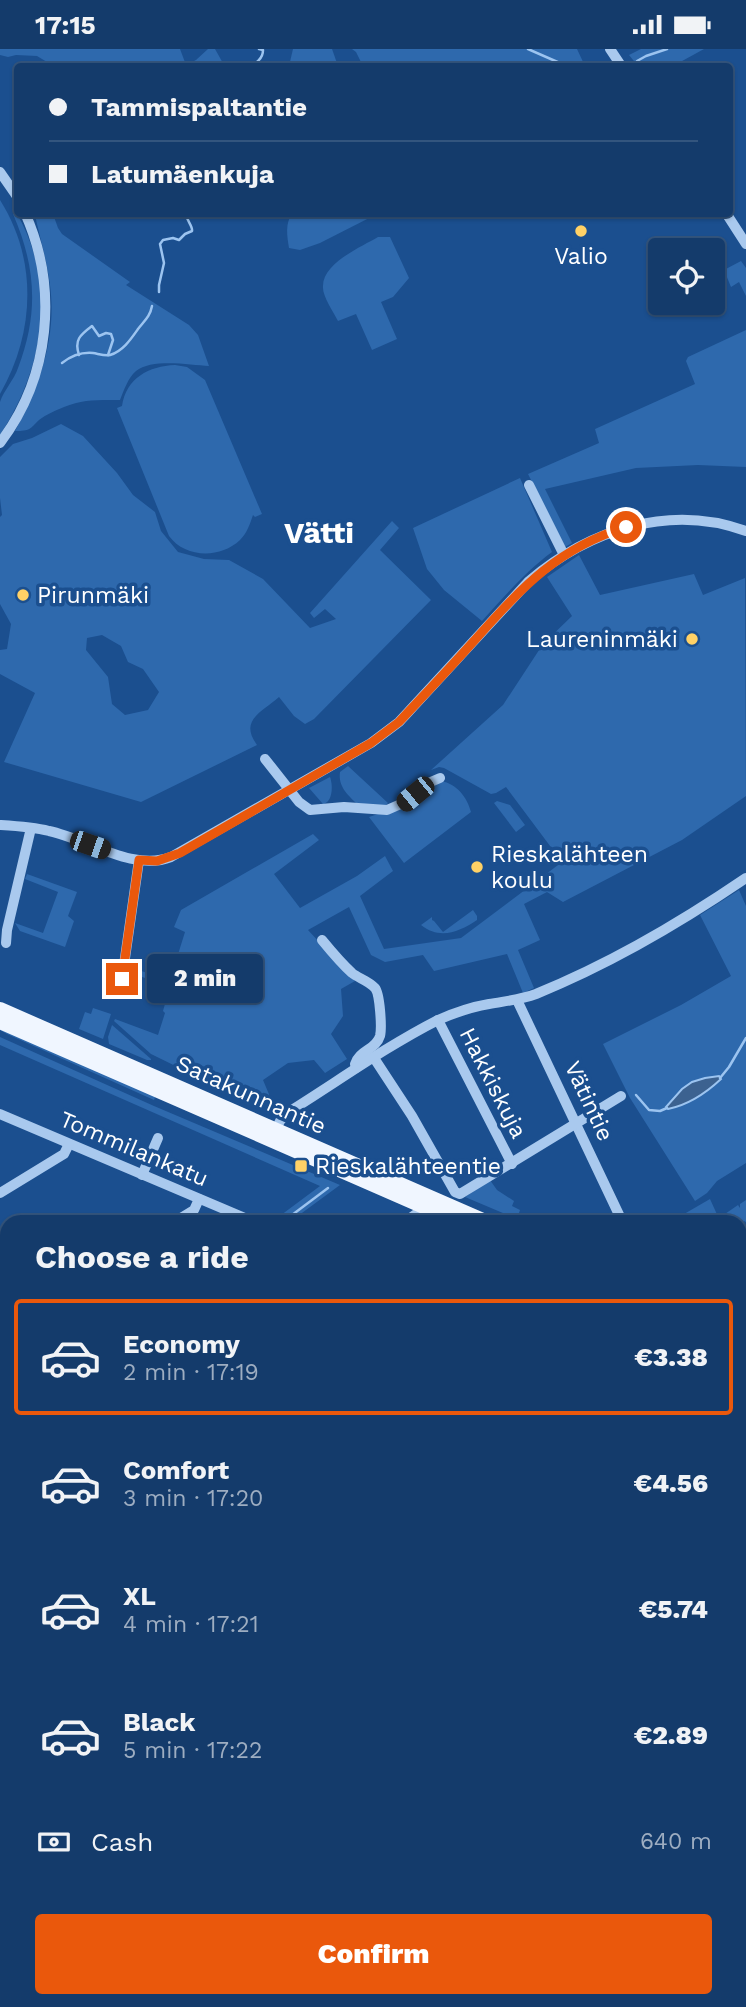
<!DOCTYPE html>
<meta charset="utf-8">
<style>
:root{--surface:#143b6b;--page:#1d4271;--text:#f1f3f6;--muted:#9dadc1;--line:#33557e;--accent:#ea580c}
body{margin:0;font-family:"Work Sans",sans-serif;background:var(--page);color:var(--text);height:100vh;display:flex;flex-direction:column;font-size:26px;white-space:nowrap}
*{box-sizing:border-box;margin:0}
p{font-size:23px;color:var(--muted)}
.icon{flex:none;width:38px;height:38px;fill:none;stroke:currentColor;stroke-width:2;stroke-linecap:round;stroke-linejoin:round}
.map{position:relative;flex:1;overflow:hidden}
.panel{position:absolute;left:0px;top:1166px;width:747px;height:793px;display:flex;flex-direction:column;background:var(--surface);border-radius:21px 21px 0 0;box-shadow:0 2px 5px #0004,0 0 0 2px var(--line)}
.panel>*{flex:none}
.hud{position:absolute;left:14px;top:14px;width:719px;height:154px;border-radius:7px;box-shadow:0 2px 5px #0004,0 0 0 2px var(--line);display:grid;align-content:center;height:154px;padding:0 35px;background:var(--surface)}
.fabs{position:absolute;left:648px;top:189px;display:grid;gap:14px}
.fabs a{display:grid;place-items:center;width:77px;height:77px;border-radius:7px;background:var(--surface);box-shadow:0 2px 5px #0004,0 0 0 2px var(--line);font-size:35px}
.end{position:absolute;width:32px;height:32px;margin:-16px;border:9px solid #ea580c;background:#fff;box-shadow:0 0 0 4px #fff}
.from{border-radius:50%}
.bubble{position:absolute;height:49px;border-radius:7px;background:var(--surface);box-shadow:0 2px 5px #0004,0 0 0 2px var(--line);font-size:23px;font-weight:800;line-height:49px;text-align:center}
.car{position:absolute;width:21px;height:42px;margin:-21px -10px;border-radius:9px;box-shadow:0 0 5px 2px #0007;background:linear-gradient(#222 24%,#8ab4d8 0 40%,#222 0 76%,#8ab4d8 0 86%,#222 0)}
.hud b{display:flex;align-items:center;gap:24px;height:66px;font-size:26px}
.hud b+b{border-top:2px solid var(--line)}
.hud i{width:18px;height:18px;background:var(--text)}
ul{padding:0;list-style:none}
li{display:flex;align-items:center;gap:21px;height:116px;margin:0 14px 10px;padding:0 21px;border:4px solid transparent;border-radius:7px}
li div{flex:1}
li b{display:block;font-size:26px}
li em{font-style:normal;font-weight:800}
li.on{border-color:var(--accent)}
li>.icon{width:63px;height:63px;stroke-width:1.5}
h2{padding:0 35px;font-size:32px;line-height:84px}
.pay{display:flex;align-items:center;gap:18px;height:77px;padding:0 35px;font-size:26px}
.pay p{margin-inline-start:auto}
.action{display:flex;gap:14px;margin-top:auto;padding:14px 35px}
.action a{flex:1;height:80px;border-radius:7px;background:var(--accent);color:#fff;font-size:28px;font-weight:800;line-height:80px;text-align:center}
.status{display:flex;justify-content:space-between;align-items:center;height:49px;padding:0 35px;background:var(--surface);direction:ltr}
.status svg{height:19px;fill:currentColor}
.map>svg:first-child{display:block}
.green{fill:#2e69ad;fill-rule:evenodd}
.water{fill:#3c6290;stroke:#9cc4f0;stroke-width:2}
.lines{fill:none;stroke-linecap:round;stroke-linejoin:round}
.stream{stroke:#9cc4f0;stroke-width:2.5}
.minor{stroke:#a9c9ee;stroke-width:10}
.major{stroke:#f0f6ff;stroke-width:14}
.rail{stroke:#fff;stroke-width:2.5;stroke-dasharray:12 5;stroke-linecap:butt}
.route{stroke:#ea580c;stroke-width:9}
.poi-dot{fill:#ffd166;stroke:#1b4f8f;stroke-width:2.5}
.labels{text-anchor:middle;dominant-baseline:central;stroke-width:7;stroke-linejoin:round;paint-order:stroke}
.poi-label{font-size:23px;fill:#fff;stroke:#1b4f8f;text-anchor:start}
.street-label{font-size:23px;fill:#fff;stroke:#1b4f8f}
.district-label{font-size:30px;font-weight:bold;fill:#fff;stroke:#1b4f8f}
</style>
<div class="status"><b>17:15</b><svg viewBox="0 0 49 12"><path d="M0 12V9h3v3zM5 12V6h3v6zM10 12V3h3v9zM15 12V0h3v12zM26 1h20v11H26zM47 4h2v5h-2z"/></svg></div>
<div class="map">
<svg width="746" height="1958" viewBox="0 0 746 1958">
<rect width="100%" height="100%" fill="#1b4f8f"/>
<g class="green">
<path d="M0,0H180L186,16L196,11L208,0H215L224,16L210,17L204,13L196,18L61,17V12L47,13L37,7L16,6L8,8L0,6Z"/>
<path d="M293,0H332L338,17H289Z"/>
<path d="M352,0H577L584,15V18L363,17L356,3Z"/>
<path d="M641,0H704L673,17H638L629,6Z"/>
<path d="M0,151C38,211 35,284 0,345Z"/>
<path d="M16,163C58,235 44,319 0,386C0,376 0,362 0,353C4,341 14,331 18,319C39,264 36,218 13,165Z"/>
<path d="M292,164H377V165L320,194L300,201L289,199C287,187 285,175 292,164Z"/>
<path d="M37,165H53L58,179L62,185L130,233L126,236L189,276L198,286L209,317C190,316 152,309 136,322C128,329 124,341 120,351C100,351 83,350 64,358C57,361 45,366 39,371C30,380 30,382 15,382C40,336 57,288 50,236C47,212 40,189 35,166Z"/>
<path d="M378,188H390L409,229L393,248L381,253L397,290L372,301L356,265L338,272C333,262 322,247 323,237C323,214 361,198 378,188Z"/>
<path d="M741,212L746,219V247L739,233L731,238L724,221Z"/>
<path d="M746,281V418L698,416L636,419L545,440L572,494L565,498L528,425L599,394L595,380L695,335L686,312L688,308Z"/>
<path d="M175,316L187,318L205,331L262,465L255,468L253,466C250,475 247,484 240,491C220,510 185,509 169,487L117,359L122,357C126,329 149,317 175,316Z"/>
<path d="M61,375L83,387L117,424L133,446L155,463L161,482L178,503L204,510L229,511L263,530L310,579L336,570L325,560L314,569L310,564L392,472L399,479L380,501L431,551L314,670L305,675L294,667L279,648C261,664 239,671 257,696L141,753L4,713L35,644L0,625V601L7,600L11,575L0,555V468L2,466L0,449V408L13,395L32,389ZM102,586L121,597L128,613L143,620L159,643L148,661L125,666L112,655L108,628L86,601L87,589Z"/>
<path d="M520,429L552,503C525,523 504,548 482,572L444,541L427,520L413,479Z"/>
<path d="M579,506L600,546L694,525L703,546L745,529L746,747L682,791L563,853L547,843L524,855L540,891L518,901L534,939L523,944L507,905L434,922L423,906L385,913L371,906L349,858L308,881L355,932L341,940L343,967L331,985L347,1010L325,1024L314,1011L288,1014L263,1031L276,1062L265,1061L151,1005L114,972L115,970L158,986L165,964L163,962L170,937L136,926L138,921L170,931L185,883L174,878L181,861L313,785L319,791L274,825L300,859L357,827L385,807L393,822L360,847L384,900L461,889L562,813L506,738L496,744L491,745L444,719L439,718L431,721L503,656L543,595L572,567L547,528Z"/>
<path d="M348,717L388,754L384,758L356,754C347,745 338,737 340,723Z"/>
<path d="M330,728C333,736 333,753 323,755L309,739Z"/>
<path d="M441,732C457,735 467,748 471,763L404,814L369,768L381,764L432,734Z"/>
<path d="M497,752L510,756L525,776L516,783L494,754Z"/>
<path d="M27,825L77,843L68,867L74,872L65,898L20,882L15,874L43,884L58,843L25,830Z"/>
<path d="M739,841L746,857V1114L717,1132L707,1144L695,1152L630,1049L603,995L681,956L731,927L700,866Z"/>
<path d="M473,861L477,867V871C459,883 440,891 421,876L432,868V871L434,872L443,883Z"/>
<path d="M93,959L111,965L103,990L79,980L85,963L91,965Z"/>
<path d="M112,976L151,1010V1011H147L109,995L108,988Z"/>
<path d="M0,977L156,1046L154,1051L7,985L0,981Z"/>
<path d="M0,988L154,1057L340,1136L291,1172H273L320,1137L0,996Z"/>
<path d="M490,1131L497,1141L514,1152L512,1157L520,1161L517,1170L465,1148Z"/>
<path d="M710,1150L720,1172H672Z"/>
<path d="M746,1151V1173L744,1172L746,1190L740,1193V1172H724L722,1167L738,1156L740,1159V1155Z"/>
<path d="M0,1322L7,1333V1445L0,1451Z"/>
<path d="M7,1693V1742L0,1746V1697Z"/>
</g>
<path class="water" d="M719,1027L721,1030C706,1044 688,1056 668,1060L666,1058L682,1040L692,1033L705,1029Z"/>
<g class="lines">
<g class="stream">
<path d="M528,0L569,18"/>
<path d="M637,12L646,7L667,0"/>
<path d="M249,18C256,14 263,10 263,1L259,0"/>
<path d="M159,243V236L164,214L160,195L163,191L173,189L179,191L185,185L192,182C193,177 186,171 186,164"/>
<path d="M79,306C74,291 80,286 92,277L99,287L106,284L111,285L113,291L108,306"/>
<path d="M62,314C71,307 82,303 93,304C99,305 105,307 110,306C123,302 131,290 138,280C144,272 150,268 152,257"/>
<path d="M720,1029L729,1018L746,989"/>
<path d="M636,1046L649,1061L660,1062L667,1059"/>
<path d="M284,1172L328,1139"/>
<path d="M2,1349L7,1362"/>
<path d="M0,1367L7,1362"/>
</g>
<g class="minor">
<path d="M610,0L622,18"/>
<path d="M0,123L18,149"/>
<path d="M726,164L746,195"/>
<path d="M0,394C50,328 59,240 25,164"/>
<path d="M529,436L564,506"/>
<path d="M265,710L299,753L310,761L344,758L387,761L403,754L426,735L440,729"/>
<path d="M0,776C16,777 33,778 49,782C87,790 133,823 171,808L371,694L399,673L529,532C589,481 669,454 746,482"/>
<path d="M322,891C331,902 341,914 352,924C358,929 369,932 375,939C380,945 382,979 380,987C376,1001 359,1001 355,1015L356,1019"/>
<path d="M6,894L7,881L31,779"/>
<path d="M122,930L139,811"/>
<path d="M517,951L622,1172"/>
<path d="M438,971L512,1115"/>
<path d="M374,1009L412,1067L455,1143L460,1145L621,1047"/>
<path d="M0,1065L252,1172"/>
<path d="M273,1087L280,1072L287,1064C337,1033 385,998 438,971C454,964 471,958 489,955C505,952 520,951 536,945C610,915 680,874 746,829"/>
<path d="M142,1126L158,1089"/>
<path d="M0,1144L59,1108L64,1105L69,1095"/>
<path d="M176,1172L194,1161L199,1150"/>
<path d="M406,1172L430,1155"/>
<path d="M740,1258L746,1249"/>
<path d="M0,1278L7,1274"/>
<path d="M740,1381L746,1376"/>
<path d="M740,1497L746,1493"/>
<path d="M0,1513L7,1502"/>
<path d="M740,1621L746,1617"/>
<path d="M0,1641L7,1646"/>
<path d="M740,1663H746"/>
<path d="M0,1796L7,1791"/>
<path d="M740,1799L746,1802"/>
<path d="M0,1919L7,1914"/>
<path d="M56,1958L64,1951"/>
<path d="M356,1958L367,1951"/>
<path d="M591,1958L601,1951"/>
</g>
<g class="major">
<path d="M0,960L485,1172"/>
<path d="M0,973L456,1172"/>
<path d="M740,1290L746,1294"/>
<path d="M740,1309L746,1314"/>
<path d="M740,1832L746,1833"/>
<path d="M740,1842L746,1844"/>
<path d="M206,1958L216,1951"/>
<path d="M222,1958L232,1951"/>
</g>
<path class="rail" d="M728,1958L738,1951"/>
</g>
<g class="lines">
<path class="route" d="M122,930L139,811L157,812L180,804L371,694L399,673C424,646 449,620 473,593C520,541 555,500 626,478"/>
</g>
<g class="poi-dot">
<circle cx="581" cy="182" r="7"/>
<circle cx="23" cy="546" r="7"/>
<circle cx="692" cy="590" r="7"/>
<circle cx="477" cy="818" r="7"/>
<rect x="294" y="1110" width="14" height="14" rx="3.5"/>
</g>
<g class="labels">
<g class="poi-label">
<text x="581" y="207" text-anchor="middle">Valio</text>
<text x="37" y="546">Pirunmäki</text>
<text x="678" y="590" text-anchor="end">Laureninmäki</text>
<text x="491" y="805">Rieskalähteen<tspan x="491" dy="26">koulu</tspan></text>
<text x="315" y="1117">Rieskalähteentie</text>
</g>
<g class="street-label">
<text transform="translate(493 1034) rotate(63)">Hakkiskuja</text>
<text transform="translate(251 1046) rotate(24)">Satakunnantie</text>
<text transform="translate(589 1052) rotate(65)">Vätintie</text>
<text transform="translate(134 1100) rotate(23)">Tommilankatu</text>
</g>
<g class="district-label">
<text x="319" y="483">Vätti</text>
</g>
</g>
</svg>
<div class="fabs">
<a><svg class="icon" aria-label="locate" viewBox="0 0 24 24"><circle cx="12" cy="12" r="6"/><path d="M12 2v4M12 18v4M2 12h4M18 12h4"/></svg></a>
</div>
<i class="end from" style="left:626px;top:478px"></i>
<i class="end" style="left:122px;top:930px"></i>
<div class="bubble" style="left:147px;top:905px;width:116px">2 min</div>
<i class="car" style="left:415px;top:745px;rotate:231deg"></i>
<i class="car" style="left:90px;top:796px;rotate:109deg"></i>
<div class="hud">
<b><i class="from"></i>Tammispaltantie</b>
<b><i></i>Latumäenkuja</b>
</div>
<section class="panel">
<h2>Choose a ride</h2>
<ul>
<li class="on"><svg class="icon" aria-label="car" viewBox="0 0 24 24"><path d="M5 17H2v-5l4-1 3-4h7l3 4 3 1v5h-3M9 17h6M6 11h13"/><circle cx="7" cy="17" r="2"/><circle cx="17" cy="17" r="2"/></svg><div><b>Economy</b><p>2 min · 17:19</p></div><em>€3.38</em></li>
<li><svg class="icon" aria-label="car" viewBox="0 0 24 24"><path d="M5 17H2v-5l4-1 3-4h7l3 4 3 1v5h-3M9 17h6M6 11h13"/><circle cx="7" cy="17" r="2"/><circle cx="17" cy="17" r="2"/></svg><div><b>Comfort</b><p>3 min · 17:20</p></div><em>€4.56</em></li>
<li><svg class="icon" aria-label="car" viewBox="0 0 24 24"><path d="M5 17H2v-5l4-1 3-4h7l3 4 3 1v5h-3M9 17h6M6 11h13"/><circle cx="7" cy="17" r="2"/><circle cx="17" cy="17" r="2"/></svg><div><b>XL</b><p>4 min · 17:21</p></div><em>€5.74</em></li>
<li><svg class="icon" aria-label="car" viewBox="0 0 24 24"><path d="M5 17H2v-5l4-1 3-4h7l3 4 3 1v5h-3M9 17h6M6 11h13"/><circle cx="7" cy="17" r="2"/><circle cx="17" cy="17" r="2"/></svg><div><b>Black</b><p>5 min · 17:22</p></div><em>€2.89</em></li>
</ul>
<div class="pay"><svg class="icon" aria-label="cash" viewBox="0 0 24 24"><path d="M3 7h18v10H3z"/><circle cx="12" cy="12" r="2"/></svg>Cash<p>640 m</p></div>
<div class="action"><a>Confirm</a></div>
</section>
</div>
